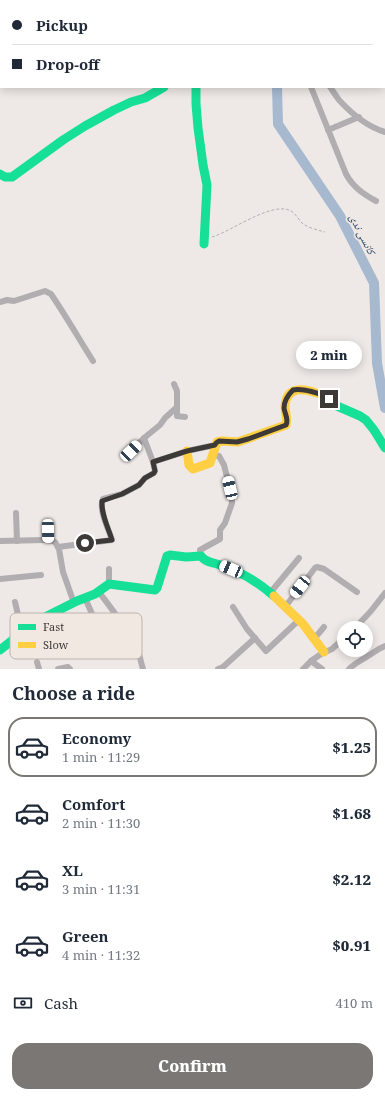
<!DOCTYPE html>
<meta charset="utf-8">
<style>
:root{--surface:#fff;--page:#f6f6f7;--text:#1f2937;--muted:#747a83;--line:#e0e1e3;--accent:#7a7774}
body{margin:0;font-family:"Noto Serif","Noto Naskh Arabic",serif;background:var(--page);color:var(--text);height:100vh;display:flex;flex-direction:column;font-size:15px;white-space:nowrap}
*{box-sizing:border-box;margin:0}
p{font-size:13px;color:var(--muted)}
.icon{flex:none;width:22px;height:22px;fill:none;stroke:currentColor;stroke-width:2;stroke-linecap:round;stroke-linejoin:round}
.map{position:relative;height:669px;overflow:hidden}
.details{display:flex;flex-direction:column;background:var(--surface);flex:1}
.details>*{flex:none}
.hud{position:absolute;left:0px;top:0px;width:385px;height:88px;box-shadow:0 2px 10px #0003;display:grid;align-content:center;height:88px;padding:0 12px;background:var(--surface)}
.fabs{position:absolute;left:337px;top:621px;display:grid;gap:8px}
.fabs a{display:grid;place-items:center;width:36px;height:36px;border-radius:50%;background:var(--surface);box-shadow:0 2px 10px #0003;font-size:20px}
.end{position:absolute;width:18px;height:18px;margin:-9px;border:5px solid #3c3936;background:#fff;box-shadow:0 0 0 2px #fff}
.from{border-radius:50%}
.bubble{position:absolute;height:28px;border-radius:14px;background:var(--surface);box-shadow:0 2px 10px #0003;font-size:13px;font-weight:800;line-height:28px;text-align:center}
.car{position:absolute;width:12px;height:24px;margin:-12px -6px;border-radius:5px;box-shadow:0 0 3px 1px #0007;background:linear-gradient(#fff 24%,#345 0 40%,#fff 0 76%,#345 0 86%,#fff 0)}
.hud b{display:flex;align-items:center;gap:14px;height:38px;font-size:15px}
.hud b+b{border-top:1px solid var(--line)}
.hud i{width:10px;height:10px;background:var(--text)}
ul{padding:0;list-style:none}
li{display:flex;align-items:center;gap:12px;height:60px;margin:0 8px 6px;padding:0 4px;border:2px solid transparent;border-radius:16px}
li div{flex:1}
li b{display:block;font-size:15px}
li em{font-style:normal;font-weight:800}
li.selected{border-color:var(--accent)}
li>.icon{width:36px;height:36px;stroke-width:1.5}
h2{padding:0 12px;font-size:18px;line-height:48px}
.pay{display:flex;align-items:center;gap:10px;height:44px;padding:0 12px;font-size:15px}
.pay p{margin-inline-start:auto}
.action{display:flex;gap:8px;margin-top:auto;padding:8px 12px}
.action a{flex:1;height:46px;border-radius:16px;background:var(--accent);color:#fff;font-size:16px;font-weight:800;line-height:46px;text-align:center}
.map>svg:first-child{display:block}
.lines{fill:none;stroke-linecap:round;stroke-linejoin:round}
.river{stroke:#a7b9cf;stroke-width:10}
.path{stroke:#b3aeb0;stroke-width:1;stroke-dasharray:3 2;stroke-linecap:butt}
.street{stroke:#b2adb0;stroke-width:6}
.fast{stroke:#16e098;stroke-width:9}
.slow{stroke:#ffcf43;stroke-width:9}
.route{stroke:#3c3936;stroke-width:5}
.labels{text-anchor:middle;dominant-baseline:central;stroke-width:3.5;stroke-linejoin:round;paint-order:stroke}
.water-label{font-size:11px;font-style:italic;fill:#204874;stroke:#f2e8e2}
.key{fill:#f2e8e2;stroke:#bbb4ae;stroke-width:1}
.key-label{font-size:11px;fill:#3c3936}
</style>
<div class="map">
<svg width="385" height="669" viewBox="0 0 385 669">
<rect width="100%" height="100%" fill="#eee9e6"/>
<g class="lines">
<g class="river">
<path d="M272,0V1"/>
<path d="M277,87L278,124L340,216L374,283L377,363L385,408"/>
</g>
<g class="path">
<path d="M204,0L205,1"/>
<path d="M212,237C232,231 269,203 289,210C295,212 298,219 302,223C308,228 318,230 325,232"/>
</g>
<g class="street">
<path d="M335,1L336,0"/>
<path d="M311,87L346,174C353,187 363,194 376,201"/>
<path d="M330,87C333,91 336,96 339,100C351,113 368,127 385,132"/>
<path d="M328,130L359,117"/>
<path d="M0,302L7,300L14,301L45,291L51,294C66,316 79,339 93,361"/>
<path d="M177,407V416L185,417"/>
<path d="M144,438L153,462"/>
<path d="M131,451L144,438L160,425L165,418L177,407V391L174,384"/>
<path d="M16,513L17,541"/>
<path d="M48,522V540"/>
<path d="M0,541L45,540H49L55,542L59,549L63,572L74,603"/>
<path d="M58,547L112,540C109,530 98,509 103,499L122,494L139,485L145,478L154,473L155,471L153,462L187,451L215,445"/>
<path d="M201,556L200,550L220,539V530L225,523L232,503V497L224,465L219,456L214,455"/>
<path d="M0,579L41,575"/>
<path d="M109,584V569"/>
<path d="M99,592C113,611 128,629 138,651C140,656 141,663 143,669"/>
<path d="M270,593L299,558"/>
<path d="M85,598L101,634"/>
<path d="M15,602L22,632"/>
<path d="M233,607L247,629L266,651L299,620"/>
<path d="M285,607L315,568L317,567L324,569L357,592"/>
<path d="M355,628L371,611L385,593"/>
<path d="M314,639L324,627"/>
<path d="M311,661L322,669"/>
<path d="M37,662L39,669"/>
<path d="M58,669L68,667L70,669"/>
<path d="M218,669L223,667L255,638"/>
<path d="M303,669L311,661L321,654L332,649L344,638"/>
<path d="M349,669C355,663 362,660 368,656C375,652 377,649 385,646"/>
</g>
<g class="fast">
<path d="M196,87V104L198,128L203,165L207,185L204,244"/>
<path d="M0,174L5,177H12L63,140L85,126L114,110L131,102L145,98L164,87"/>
<path d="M325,396L337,406L360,416L366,420L374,430L385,448"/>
<path d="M0,650L35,622L77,601L95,594L109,584L155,590L157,588L167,556L170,555L186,557L201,556C205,562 211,562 217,564C238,570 258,582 274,596"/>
</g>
<g class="slow">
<path d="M187,451L189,465L193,469L210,463L217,442L222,441L238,442L286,425C288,418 285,413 285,406C287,382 310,390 325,396"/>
<path d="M274,596L303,624L324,652"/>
</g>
</g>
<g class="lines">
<path class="route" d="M85,543L112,540C108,527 101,514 102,501L122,494L139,485L145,478L154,473L155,471L153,462L187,451L215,445L216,443L219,441L237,442L248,439L286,425C289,419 285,415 284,408C284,402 288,395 293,390C301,388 322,393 329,399"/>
</g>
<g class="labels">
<g class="water-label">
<text transform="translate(363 234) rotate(63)">کانسی ندی</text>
</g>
</g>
<rect x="10" y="613" width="132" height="46" rx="6" class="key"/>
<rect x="18" y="624" width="18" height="6" fill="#16e098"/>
<rect x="18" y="642" width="18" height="6" fill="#ffcf43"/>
<g class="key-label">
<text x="43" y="631">Fast</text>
<text x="43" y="649">Slow</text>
</g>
</svg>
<div class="fabs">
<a><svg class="icon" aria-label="locate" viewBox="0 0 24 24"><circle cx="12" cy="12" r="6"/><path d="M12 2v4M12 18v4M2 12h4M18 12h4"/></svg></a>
</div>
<i class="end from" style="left:85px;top:543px"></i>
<i class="end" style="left:329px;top:399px"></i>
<div class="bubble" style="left:296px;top:341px;width:66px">2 min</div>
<i class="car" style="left:131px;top:451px;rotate:46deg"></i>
<i class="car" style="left:230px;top:488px;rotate:347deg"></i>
<i class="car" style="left:48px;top:531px;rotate:179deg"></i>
<i class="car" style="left:231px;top:569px;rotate:293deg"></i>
<i class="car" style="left:300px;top:587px;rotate:218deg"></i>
<div class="hud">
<b><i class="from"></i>Pickup</b>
<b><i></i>Drop-off</b>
</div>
</div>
<section class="details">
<h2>Choose a ride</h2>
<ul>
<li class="selected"><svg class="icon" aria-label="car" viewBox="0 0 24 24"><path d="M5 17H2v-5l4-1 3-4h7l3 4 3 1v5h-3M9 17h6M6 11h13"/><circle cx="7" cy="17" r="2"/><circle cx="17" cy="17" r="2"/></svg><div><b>Economy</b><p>1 min · 11:29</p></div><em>$1.25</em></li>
<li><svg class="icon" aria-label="car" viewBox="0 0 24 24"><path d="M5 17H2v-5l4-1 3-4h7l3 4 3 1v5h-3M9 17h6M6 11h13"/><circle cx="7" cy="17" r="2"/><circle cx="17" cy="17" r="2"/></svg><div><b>Comfort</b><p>2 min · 11:30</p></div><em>$1.68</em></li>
<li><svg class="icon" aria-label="car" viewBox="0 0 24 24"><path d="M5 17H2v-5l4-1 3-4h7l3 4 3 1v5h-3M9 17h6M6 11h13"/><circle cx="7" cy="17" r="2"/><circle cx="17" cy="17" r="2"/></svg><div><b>XL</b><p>3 min · 11:31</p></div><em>$2.12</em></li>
<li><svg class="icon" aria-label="car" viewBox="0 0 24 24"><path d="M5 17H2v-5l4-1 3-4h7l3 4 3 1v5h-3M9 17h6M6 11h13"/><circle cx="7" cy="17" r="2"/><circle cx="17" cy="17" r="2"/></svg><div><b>Green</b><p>4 min · 11:32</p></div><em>$0.91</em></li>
</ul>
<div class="pay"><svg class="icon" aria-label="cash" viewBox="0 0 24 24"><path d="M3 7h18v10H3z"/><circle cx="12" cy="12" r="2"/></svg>Cash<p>410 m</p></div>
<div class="action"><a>Confirm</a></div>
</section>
